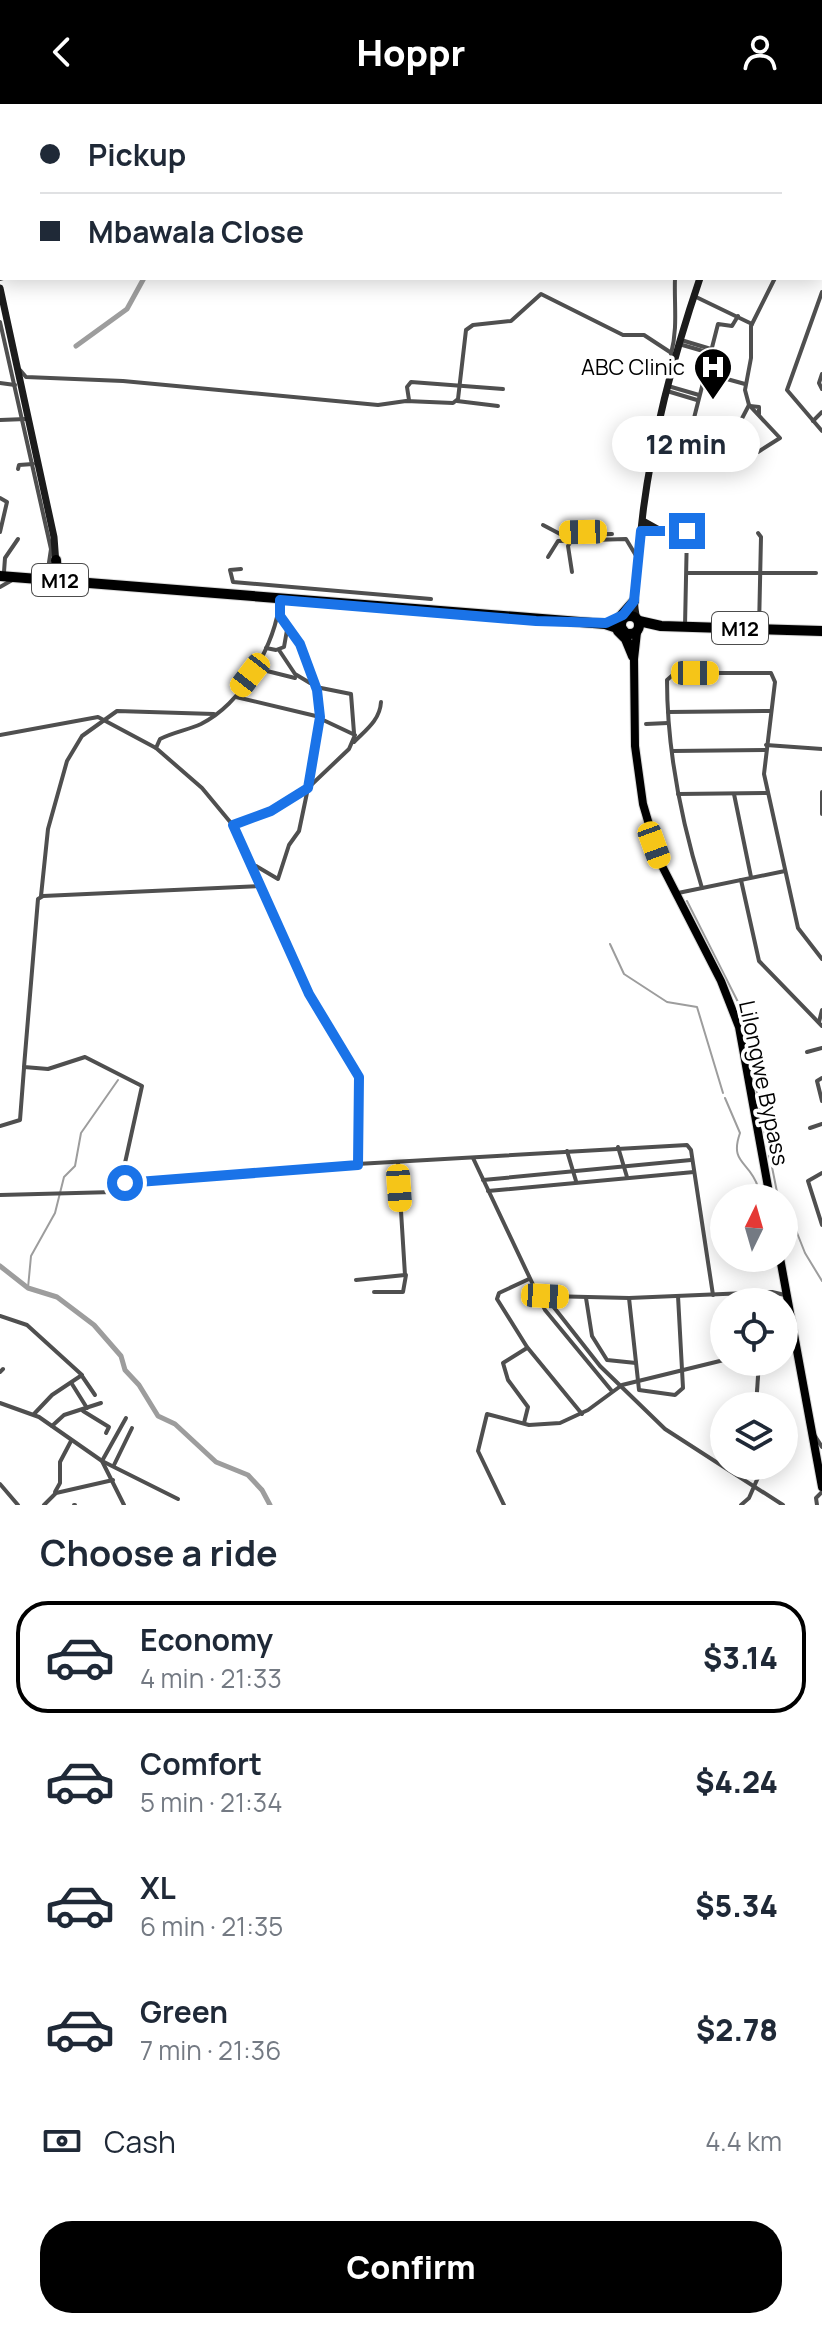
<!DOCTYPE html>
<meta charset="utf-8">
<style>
:root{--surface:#fff;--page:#f2f2f3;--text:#1f2937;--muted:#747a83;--line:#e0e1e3;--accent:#000}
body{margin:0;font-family:Manrope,sans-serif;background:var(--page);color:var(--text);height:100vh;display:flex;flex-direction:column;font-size:30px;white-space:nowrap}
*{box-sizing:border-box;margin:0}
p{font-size:26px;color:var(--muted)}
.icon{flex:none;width:44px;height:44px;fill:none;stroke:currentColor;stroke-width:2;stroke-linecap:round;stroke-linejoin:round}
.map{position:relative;height:1401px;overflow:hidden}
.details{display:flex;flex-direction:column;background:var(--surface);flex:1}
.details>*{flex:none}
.guide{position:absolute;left:0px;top:0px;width:822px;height:176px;box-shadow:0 4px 20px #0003;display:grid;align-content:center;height:176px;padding:0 40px;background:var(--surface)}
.needle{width:52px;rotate:5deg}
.buttons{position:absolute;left:710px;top:1080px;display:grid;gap:16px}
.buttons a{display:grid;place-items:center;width:88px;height:88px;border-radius:50%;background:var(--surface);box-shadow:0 4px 20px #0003;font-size:40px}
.end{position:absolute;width:36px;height:36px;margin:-18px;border:10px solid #1a73e8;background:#fff;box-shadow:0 0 0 4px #fff}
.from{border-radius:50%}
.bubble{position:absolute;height:56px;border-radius:28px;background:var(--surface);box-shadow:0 4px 20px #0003;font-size:26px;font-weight:800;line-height:56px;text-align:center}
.car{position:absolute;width:24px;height:48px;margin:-24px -12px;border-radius:10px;box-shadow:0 0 6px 2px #0007;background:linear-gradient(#f5c518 24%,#345 0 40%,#f5c518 0 76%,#345 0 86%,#f5c518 0)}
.guide b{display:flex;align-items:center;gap:28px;height:76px;font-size:30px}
.guide b+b{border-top:2px solid var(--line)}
.guide i{width:20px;height:20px;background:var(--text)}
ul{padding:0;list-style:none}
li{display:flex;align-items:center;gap:24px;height:112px;margin:0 16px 12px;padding:0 24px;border:4px solid transparent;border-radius:32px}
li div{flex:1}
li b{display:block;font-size:30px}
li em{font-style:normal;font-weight:800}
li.selected{border-color:var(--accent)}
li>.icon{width:72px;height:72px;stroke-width:1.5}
h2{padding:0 40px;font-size:36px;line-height:96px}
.pay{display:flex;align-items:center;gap:20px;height:88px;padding:0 40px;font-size:30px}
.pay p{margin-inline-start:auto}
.action{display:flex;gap:16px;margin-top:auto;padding:16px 40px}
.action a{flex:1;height:92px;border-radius:32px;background:var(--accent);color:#fff;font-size:32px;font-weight:800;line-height:92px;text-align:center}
header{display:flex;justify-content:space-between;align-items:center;height:104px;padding:0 40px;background:var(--accent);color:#fff;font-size:36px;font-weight:800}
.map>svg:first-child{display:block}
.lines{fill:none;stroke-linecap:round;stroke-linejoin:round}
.stream{stroke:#9d9d9d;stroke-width:2}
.river{stroke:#9d9d9d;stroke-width:5}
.primary-casing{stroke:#dbdbdb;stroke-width:10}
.highway-casing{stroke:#dbdbdb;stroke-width:12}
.street{stroke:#4f4f4f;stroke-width:4}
.secondary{stroke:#1c1c1c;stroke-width:7}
.primary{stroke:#000;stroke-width:8}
.highway{stroke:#000;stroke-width:10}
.route{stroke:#1a73e8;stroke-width:10}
.labels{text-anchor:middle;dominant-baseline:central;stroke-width:7;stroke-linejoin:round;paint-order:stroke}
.shield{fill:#fff;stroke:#4c4c4c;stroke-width:2}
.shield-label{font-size:20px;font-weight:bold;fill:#000}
.poi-label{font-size:22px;fill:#000;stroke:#fff;text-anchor:end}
.street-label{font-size:22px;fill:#000;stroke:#fff}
</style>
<header><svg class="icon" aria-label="back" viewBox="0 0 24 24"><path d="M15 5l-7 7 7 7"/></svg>Hoppr<svg class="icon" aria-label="person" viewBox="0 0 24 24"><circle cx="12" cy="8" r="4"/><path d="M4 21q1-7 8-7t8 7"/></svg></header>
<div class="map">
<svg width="822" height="1401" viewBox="0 0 822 1401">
<rect width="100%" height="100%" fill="#fff"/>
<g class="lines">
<g class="stream">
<path d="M650,0L651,2"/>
<path d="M687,797L740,902L770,1056"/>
<path d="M610,840L624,870L667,898L697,903L723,989"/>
<path d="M725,994L740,1029C729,1060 750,1057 758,1083L764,1085"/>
<path d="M771,1058L777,1088"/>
<path d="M777,1088L783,1094"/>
<path d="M784,1096L805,1149L822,1177"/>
<path d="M28,1184L31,1152L55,1109L64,1073L75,1062L81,1029L118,976"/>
</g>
<g class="river">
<path d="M304,2L307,0"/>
<path d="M76,242L127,205L144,174"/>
<path d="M0,1162L28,1184L57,1193L94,1221L121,1252L125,1266L139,1281L158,1312L175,1320L216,1358L248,1371L261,1385"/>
<path d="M262,1386L270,1401"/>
</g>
<defs>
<g id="primary">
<path d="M637,528L634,555L635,642L643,700L660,758L721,877L739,923L770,1094"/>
<path d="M780,1154L822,1383"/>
</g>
<g id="highway">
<path d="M56,456L57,472L66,476"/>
<path d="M0,472L605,520L623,526"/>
<circle cx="630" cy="521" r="9"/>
<path d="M619,514L634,497"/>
<path d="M639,517L661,522L822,527"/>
<path d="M618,527L626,535L633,552"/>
</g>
</defs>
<use href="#primary" class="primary-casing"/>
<use href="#highway" class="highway-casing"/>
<g class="street">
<path d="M41,0V2"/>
<path d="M716,0L717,2"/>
<path d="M725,0L727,2"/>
<path d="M16,2L17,0"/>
<path d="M692,2V0"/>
<path d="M0,27L2,24"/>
<path d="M820,41H822"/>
<path d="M820,76H822"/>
<path d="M0,116L2,115"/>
<path d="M0,171L2,169"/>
<path d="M0,175L3,174"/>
<path d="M822,188L787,286L822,327"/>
<path d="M694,192L752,220"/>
<path d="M738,212L732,222L718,220L694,314L722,324H737L749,301"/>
<path d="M0,218L51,445L48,465L34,470"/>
<path d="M681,236L711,245"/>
<path d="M679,240L710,249"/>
<path d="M671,250C678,224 674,200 675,174"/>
<path d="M20,266L26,273L123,277L378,301L406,297L453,299L458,295L466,226L473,221L511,217L541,190L623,231H644L676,252"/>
<path d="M705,269L745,280"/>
<path d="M822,270L819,279L822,285"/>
<path d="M0,279L15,281"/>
<path d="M668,282L699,291"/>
<path d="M667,287L697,296"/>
<path d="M409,296L407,283L411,278L503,285"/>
<path d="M457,297L498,302"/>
<path d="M750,302L759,303V310"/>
<path d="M0,316L26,315"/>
<path d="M813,317L822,308"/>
<path d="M738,323L758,348L780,334L749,301L745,286L751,254V222L775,174"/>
<path d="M18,365L19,361L33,360"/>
<path d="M0,394L7,398L0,428"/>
<path d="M543,421L562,431"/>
<path d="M641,427H687L685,522"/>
<path d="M758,429L761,433L759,524"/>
<path d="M563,431L612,430"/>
<path d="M571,437L568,442L572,468"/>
<path d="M548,453L558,437L626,435L638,455"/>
<path d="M241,465L230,466L233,478L431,495"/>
<path d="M4,468L5,454L18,435"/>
<path d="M687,469H816"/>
<path d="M0,483L14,475"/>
<path d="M280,496C275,540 243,599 201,620C188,626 174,628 160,635L156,644L202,684L236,725L309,890L359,973L357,1060L687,1041L691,1046L713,1191"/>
<path d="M266,544L276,546L284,543L287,526"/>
<path d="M279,546L295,570L310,579"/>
<path d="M255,564L295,574"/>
<path d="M316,583L351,590L354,629"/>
<path d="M668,608L771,607"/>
<path d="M646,620L668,619"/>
<path d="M0,631L98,613L156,644"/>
<path d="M354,638C366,626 380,616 381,598"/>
<path d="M766,641L822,645"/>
<path d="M672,647L765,646"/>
<path d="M822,688V710"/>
<path d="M678,690L767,689"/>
<path d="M734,690L751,773"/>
<path d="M235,721L271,707L308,684L320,613L236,593"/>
<path d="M256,762L278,775L289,741L299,727L308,684L349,645L355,631L321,615L317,586L302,545L279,509"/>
<path d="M741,776L759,857L822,922"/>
<path d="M702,784C681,716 667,648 667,576L675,569H771L775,578L764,670L798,824L822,855"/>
<path d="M678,789L785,767"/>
<path d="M41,792L48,725L67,657L82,632L117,607L214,610"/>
<path d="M819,918L822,906"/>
<path d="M807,948L822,944"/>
<path d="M822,974L817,977L822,997"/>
<path d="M0,1022L20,1016L24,964"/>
<path d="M810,1024L822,1020"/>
<path d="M618,1043L627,1073"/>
<path d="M567,1047L576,1077"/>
<path d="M473,1054L545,1206L611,1286"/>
<path d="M822,1069L808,1077L822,1121"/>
<path d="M483,1076L691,1056"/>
<path d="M125,1079L121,1077L142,982L85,953L48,965L24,963L38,795L43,792L262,782"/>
<path d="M488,1087L694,1068"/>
<path d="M0,1091L114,1088L128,1078L358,1061"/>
<path d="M529,1175L499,1189L497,1195L527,1243L582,1310"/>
<path d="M356,1176L405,1171L398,1059"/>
<path d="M374,1188H403L406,1171"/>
<path d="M545,1192L600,1262L665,1325L783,1401"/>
<path d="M547,1192L629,1194L772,1188L785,1191"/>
<path d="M586,1194L592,1232L607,1256L636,1259"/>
<path d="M629,1194L639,1286L675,1291L683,1284L678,1192"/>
<path d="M0,1212L27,1221L82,1271L52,1291L34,1310"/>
<path d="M784,1248L788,1244L785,1218"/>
<path d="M0,1268L3,1265"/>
<path d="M82,1272L95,1291"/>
<path d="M72,1280L87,1304"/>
<path d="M0,1299L39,1313L102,1357L124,1401"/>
<path d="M756,1302L759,1258"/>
<path d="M83,1307L109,1323L106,1329"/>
<path d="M126,1314L102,1357L178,1395"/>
<path d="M524,1319L528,1303L508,1276L503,1259L527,1244"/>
<path d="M52,1322L64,1311L101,1299"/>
<path d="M815,1332L822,1343"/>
<path d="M114,1361L132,1324"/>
<path d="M0,1380L18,1401"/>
<path d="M55,1388L60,1379V1358L71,1337"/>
<path d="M44,1401L56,1389L113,1376"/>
<path d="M74,1401H75"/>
<path d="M504,1401L478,1347L487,1310L529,1321L560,1319L588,1306L622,1281L724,1256"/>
<path d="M741,1401L749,1394L763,1362"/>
<path d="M817,1401L816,1394L822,1388"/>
</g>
<g class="secondary">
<path d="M774,2L775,0"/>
<path d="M0,184L54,433L56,460"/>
<path d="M643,417L661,427"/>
<path d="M637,515C632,498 636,478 638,460C644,364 669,265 700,174"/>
</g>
<use href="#primary" class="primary"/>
<use href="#highway" class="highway"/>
</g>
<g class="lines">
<path class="route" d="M125,1079L358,1061L359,973L309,890L233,721L271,707L308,684L320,613L317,586L300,540L280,512V496L536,517L606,519L623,511L634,497L641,427H687"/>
</g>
<defs>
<symbol id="hospital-pin" viewBox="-11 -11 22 30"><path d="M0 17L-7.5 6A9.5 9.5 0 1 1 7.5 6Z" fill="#000" stroke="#fff"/><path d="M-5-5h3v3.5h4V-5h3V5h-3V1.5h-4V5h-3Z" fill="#fff"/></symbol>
</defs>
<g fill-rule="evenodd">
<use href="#hospital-pin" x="691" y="241" width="44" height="60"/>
</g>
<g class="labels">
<g class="shield">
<rect x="32" y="460" width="56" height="32" rx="6"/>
<rect x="712" y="508" width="56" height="32" rx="6"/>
</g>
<g class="shield-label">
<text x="60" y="476">M12</text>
<text x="740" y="524">M12</text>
</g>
<g class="poi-label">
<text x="685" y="263">ABC Clinic</text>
</g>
<g class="street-label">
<text transform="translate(764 979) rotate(78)">Lilongwe Bypass</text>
</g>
</g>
</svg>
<div class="buttons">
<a><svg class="needle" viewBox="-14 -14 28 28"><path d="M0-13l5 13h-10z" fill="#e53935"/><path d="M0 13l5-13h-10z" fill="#747a83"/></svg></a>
<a><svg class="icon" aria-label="locate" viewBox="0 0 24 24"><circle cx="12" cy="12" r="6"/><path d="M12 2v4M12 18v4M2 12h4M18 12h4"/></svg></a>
<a><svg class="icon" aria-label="layers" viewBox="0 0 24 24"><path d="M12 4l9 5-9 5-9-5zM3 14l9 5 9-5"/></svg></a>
</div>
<i class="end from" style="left:125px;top:1079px"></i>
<i class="end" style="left:687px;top:427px"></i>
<div class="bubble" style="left:612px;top:312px;width:148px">12 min</div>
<i class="car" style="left:583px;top:428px;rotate:269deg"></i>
<i class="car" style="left:695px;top:569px;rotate:90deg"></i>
<i class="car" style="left:250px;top:571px;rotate:218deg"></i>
<i class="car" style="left:654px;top:741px;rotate:160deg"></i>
<i class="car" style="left:399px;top:1084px;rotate:176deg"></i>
<i class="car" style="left:545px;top:1192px;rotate:93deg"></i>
<div class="guide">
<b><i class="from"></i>Pickup</b>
<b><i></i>Mbawala Close</b>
</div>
</div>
<section class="details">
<h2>Choose a ride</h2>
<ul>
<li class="selected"><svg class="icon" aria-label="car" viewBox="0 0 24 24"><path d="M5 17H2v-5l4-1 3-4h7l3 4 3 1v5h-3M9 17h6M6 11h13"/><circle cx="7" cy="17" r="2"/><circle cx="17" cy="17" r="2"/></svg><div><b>Economy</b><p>4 min · 21:33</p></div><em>$3.14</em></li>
<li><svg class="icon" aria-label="car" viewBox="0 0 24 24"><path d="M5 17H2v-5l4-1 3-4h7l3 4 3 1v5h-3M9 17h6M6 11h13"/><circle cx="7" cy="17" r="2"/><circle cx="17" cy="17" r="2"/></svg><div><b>Comfort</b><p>5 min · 21:34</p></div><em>$4.24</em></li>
<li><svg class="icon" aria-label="car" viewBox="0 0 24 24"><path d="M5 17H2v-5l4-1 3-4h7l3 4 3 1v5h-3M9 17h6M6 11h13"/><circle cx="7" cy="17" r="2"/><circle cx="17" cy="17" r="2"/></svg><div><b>XL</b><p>6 min · 21:35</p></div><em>$5.34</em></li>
<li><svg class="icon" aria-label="car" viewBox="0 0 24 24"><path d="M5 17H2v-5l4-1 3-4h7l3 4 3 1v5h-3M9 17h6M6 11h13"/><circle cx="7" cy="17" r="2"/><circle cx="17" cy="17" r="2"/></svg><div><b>Green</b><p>7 min · 21:36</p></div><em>$2.78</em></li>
</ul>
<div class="pay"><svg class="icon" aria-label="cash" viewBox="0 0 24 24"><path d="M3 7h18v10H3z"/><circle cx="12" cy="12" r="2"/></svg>Cash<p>4.4 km</p></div>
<div class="action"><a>Confirm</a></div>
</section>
